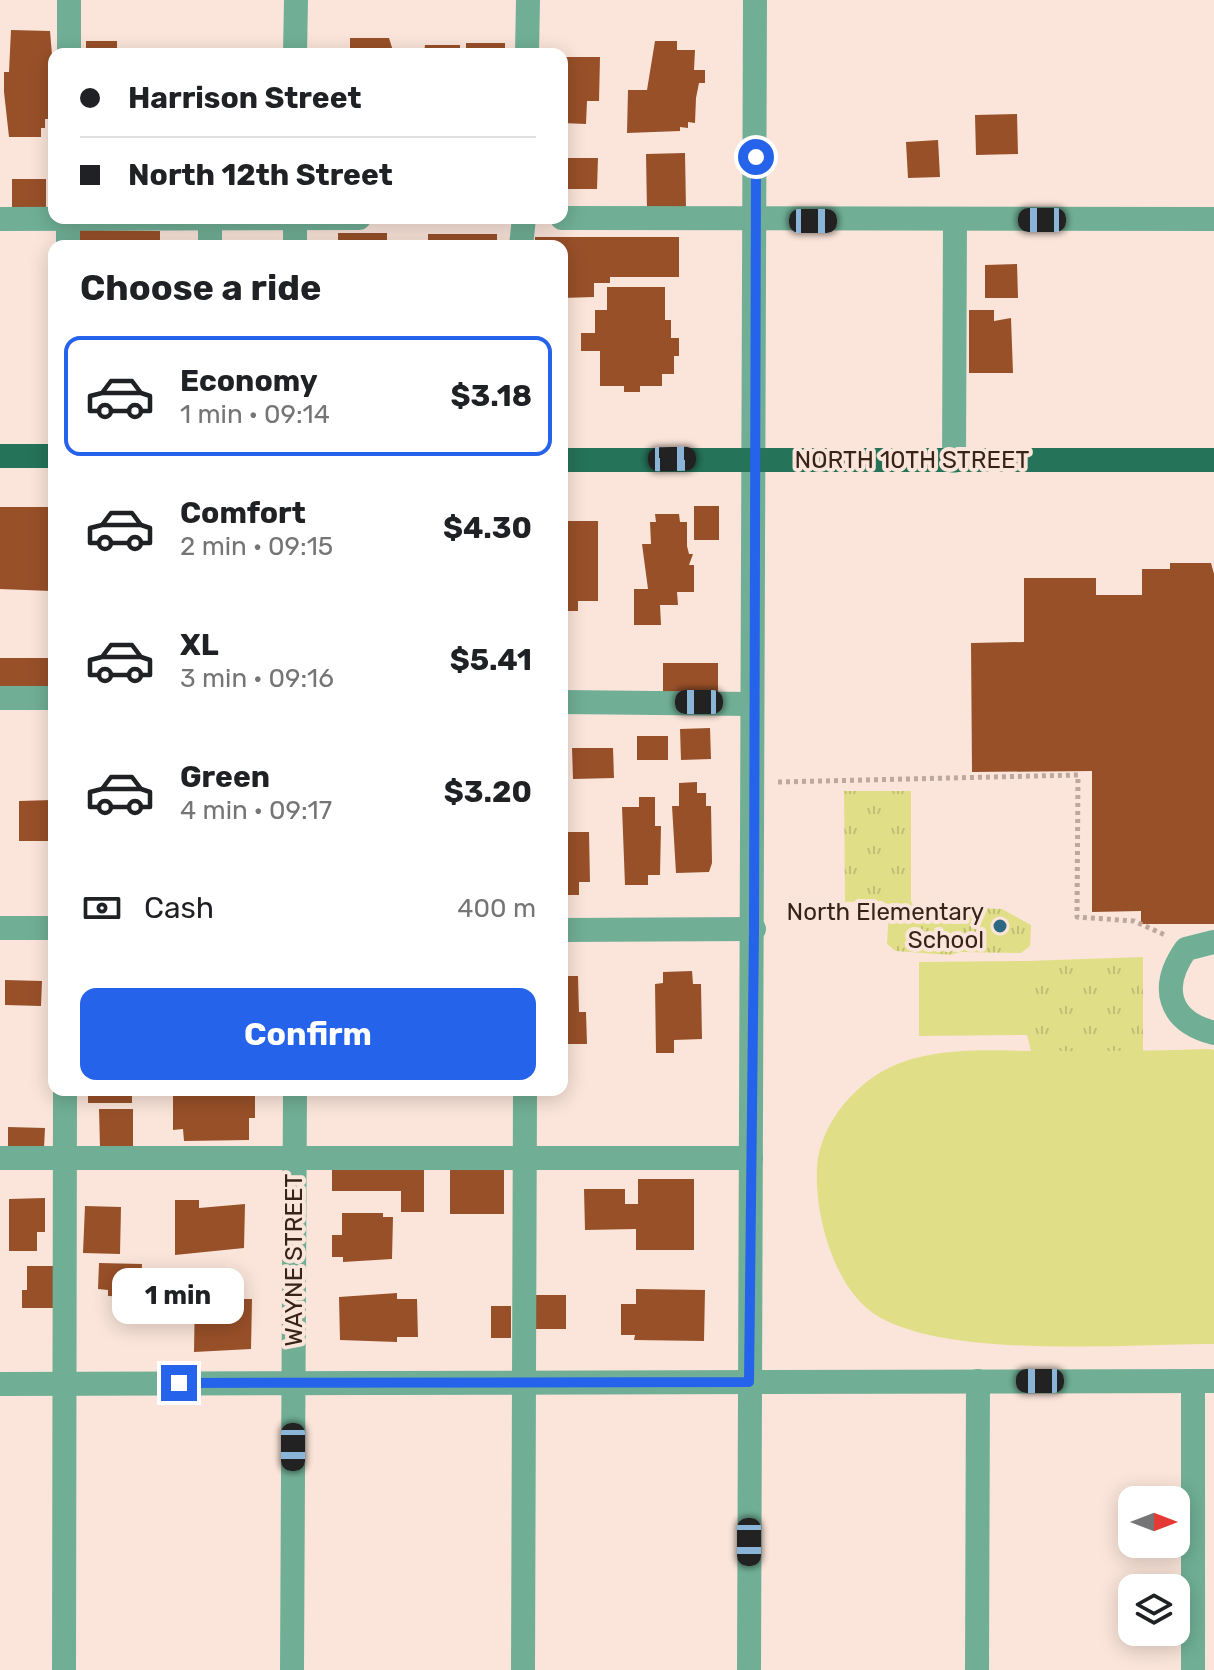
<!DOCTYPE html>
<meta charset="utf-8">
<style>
:root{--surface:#fff;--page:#f6f6f6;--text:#202124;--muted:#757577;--line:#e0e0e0;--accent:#2563eb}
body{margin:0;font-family:Rubik,sans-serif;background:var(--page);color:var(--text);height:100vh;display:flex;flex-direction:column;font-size:30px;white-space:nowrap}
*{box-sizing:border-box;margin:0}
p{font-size:26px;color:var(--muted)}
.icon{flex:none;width:44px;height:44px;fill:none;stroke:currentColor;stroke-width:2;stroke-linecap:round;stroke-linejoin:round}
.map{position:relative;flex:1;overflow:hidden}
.drawer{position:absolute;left:48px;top:240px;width:520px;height:856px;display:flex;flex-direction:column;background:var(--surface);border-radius:16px;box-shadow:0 4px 20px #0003}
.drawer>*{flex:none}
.guide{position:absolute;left:48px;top:48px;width:520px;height:176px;border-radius:16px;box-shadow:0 4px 20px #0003;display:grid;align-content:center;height:176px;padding:0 32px;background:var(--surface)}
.needle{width:52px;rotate:90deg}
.controls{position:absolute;left:1118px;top:1486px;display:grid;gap:16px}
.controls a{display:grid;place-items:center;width:72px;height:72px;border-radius:16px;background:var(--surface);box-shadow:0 4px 20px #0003;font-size:40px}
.end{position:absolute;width:36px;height:36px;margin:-18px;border:10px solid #2563eb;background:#fff;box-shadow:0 0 0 4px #fff}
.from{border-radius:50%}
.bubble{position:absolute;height:56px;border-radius:16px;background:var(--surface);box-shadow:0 4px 20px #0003;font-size:26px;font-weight:700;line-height:56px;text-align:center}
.car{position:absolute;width:24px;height:48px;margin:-24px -12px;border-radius:10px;box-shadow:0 0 6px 2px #0007;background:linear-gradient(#222 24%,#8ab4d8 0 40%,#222 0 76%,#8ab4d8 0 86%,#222 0)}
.guide b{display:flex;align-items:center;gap:28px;height:76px;font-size:30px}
.guide b+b{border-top:2px solid var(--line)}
.guide i{width:20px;height:20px;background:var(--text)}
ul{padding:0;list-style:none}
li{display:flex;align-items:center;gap:24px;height:120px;margin:0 16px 12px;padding:0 16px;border:4px solid transparent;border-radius:16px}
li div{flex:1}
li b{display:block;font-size:30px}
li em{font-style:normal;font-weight:700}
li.on{border-color:var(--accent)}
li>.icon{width:72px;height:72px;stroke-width:1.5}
h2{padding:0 32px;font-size:36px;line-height:96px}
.pay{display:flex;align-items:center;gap:20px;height:88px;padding:0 32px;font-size:30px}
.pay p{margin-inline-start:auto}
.cta{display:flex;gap:16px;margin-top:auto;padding:16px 32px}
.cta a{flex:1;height:92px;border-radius:16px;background:var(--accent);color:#fff;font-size:32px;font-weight:700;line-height:92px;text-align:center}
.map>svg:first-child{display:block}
.grass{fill:url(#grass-tufts)}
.garden{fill:#e1de88}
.building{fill:#985029}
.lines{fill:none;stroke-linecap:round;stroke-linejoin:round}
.path{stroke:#bea89e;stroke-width:5;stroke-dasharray:4 4;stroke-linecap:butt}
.minor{stroke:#70af96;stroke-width:24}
.major{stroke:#257358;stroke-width:24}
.route{stroke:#2563eb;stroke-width:10}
.poi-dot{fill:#2d6980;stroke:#fbe5da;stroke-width:3}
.labels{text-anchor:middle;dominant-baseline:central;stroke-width:8;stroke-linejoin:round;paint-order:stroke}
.street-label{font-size:24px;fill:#37231a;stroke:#fbe5da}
.poi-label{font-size:24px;fill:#37231a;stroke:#fbe5da;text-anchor:end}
</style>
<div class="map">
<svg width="1214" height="1670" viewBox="0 0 1214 1670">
<defs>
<pattern id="grass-tufts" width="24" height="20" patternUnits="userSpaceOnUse" patternTransform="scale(2)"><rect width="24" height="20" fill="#e1de88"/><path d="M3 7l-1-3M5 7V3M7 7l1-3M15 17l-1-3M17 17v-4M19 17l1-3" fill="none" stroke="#c2be75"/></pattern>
</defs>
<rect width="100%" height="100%" fill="#fbe5da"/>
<g class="grass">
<path d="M844,791H911V901L914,906L1002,909L1031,925L1030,946L1021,953L960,952L950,955L896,951L887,944L889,911L883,901L845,902Z"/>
<path d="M1143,957V1051H1031L1027,1035V961Z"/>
</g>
<g class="garden">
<path d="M1027,961V1035L919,1036V962Z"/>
<path d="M1208,1049L1214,1050V1344C1126,1344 953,1359 879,1317C834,1291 814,1214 817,1167C820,1122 859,1078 900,1063C946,1046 996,1051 1044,1051C1099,1051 1153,1051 1208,1049Z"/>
</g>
<g class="building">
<path d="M11,30L50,31L54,79H50L48,119H45V128H41V137H9L4,92V72H9Z"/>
<path d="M350,38H389L394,54H350Z"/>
<path d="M86,41H117V48H126V54H86Z"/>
<path d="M655,41H677V50H695L694,70H705V83H699L696,98L695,123L688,122V128L680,127V131L627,133L628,90H647Z"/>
<rect x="466" y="43" width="39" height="11"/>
<path d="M425,45H460V54H424Z"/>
<rect x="187" y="48" width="37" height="6"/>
<rect x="143" y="50" width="26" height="4"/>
<path d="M562,57H600L599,101H587L586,124L562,123Z"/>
<path d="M1017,114L1018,154L976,155L975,115Z"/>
<path d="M938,140L940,177L908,178L906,142Z"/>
<path d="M685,153L686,209L647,210L646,154Z"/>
<path d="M562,158H598L597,189H562Z"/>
<path d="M12,179H46V212L12,211Z"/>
<path d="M77,230L160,231V246H77Z"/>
<rect x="338" y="233" width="49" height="13"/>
<rect x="428" y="234" width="69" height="12"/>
<path d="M535,237H679V277H610V283H594V297L562,298V246H535Z"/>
<path d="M1017,264L1018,298H985V265Z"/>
<path d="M607,287H665V320H671V338H679V356H674V374H662V386H640V392H624V386H600V351H581V333H595V310H607Z"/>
<path d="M969,310H994V321L1011,318L1013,373H969Z"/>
<rect x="694" y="506" width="25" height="34"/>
<path d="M0,507H51V591L0,589Z"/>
<path d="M655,514H679L680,522H687V546L689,554H693L689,565H694V592H677L678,605H660L661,625H634V589H648L642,544H651L650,522H656Z"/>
<path d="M562,521H598V601H578V611H562Z"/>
<path d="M1170,563H1211L1214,574V924H1141V911L1092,912V771L972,772L971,643L1024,642V578H1096V595H1142V569H1170Z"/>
<rect x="0" y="658" width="48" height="30"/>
<path d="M663,663H718V691L663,692Z"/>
<path d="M710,728L711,759L681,760L680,729Z"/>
<rect x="637" y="736" width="31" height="24"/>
<path d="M572,748H613L614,778L573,779Z"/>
<path d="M697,782V793H706V806H711L712,863L709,872L676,873L672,806H679V783Z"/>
<path d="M639,797H655V826H661L660,875H648V885H625L622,807H639Z"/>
<path d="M52,800L53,841H19V801Z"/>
<path d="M562,832H589L590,882H579V895H562Z"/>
<path d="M692,971L693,984H701L702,1039L674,1040V1053H656L655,984L663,983V972Z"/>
<path d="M562,976H578L579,1012H586L587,1044H562Z"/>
<path d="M5,980L42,981L41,1006L5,1005Z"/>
<rect x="88" y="1090" width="44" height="13"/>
<path d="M173,1090H255V1118H249V1140L184,1141L183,1129L173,1130Z"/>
<path d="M99,1109H133V1147H100Z"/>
<path d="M8,1127L45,1128L44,1148L8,1147Z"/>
<path d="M398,1165V1170H424V1212H401V1191H332V1166Z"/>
<rect x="450" y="1165" width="54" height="49"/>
<path d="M638,1179H694V1250H636V1229L585,1230L584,1189H625V1204H638Z"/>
<path d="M45,1198V1232H37V1251H9V1199Z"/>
<path d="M175,1200H199V1208L245,1204L244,1248L175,1255Z"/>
<path d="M85,1206L121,1207L120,1254L83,1253Z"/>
<path d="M342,1213H383V1217H393L392,1259L343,1262V1257H332V1235H342Z"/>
<path d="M99,1263L142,1264L141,1297L108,1296V1290L98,1289Z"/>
<path d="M27,1266H57V1308H22V1290H27Z"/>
<path d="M195,1289L244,1290V1299H252L251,1349L194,1352Z"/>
<path d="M636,1289L705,1290L704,1341L634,1340L635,1335H621V1304H636Z"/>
<path d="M397,1293V1299H417L418,1337H397V1342L340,1340L339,1297Z"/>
<rect x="535" y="1295" width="31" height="34"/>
<rect x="491" y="1306" width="20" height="32"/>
</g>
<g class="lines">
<path class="path" d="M778,782L1078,775L1077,917L1134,921L1165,935"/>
<g class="minor">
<path d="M69,54V0"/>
<path d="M295,54L296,0"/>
<path d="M527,54L528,0"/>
<path d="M210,218V246"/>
<path d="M295,218V246"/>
<path d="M562,218L1214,219"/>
<path d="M0,219L359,218"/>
<path d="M68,246V218"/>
<path d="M521,246L524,218"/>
<path d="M954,461L955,221"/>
<path d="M0,698H54"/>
<path d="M562,702L752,704"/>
<path d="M0,928H54"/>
<path d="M562,930L754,929"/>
<path d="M1214,942L1186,949C1159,987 1168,1021 1214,1033"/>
<path d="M0,1158H751"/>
<path d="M1193,1381V1670"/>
<path d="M0,1384L1214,1381"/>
<path d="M64,1670L65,1090"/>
<path d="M292,1670L295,1090"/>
<path d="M523,1670L525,1090"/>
<path d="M749,1670L755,0"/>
<path d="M977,1670L978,1381"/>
</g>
<g class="major">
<path d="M0,456H54"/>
<path d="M562,460H1214"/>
</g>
</g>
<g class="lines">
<path class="route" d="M179,1383L749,1382L754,929L756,157"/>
</g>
<circle class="poi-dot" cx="1000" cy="926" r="8"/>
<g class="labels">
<g class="street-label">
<text x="912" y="460">NORTH 10TH STREET</text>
<text transform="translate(294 1260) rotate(-90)">WAYNE STREET</text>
</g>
<g class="poi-label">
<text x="984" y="912">North Elementary<tspan x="984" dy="28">School</tspan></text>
</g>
</g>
</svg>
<div class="controls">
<a><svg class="needle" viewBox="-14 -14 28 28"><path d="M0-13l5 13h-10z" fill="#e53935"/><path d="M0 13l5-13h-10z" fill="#757577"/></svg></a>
<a><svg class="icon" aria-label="layers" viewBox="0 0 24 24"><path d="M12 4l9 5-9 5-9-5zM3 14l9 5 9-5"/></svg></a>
</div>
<i class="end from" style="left:756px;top:157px"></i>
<i class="end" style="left:179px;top:1383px"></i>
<div class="bubble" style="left:112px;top:1268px;width:132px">1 min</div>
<i class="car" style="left:1042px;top:220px;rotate:270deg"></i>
<i class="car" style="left:813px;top:221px;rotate:90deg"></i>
<i class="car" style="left:672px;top:459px;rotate:89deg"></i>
<i class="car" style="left:699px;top:702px;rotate:270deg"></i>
<i class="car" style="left:1040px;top:1381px;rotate:270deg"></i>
<i class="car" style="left:293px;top:1447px;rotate:180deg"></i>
<i class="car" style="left:749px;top:1542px;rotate:180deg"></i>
<div class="guide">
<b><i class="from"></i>Harrison Street</b>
<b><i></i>North 12th Street</b>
</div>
<section class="drawer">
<h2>Choose a ride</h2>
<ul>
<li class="on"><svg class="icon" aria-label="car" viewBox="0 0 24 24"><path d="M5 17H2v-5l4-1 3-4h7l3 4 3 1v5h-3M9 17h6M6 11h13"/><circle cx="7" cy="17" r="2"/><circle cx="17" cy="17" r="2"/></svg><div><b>Economy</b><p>1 min · 09:14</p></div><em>$3.18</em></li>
<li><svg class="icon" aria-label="car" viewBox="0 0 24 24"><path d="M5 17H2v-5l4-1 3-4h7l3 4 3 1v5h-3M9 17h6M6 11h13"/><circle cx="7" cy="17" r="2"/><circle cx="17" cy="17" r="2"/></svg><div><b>Comfort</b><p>2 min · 09:15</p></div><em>$4.30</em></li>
<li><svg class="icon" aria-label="car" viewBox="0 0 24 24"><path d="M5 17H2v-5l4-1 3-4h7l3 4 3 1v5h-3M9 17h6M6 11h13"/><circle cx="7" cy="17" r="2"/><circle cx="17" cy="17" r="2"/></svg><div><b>XL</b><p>3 min · 09:16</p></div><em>$5.41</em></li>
<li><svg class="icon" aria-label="car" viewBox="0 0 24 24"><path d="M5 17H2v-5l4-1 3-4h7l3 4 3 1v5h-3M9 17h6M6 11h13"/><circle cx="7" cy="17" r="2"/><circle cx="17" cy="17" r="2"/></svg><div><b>Green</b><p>4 min · 09:17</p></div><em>$3.20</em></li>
</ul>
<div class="pay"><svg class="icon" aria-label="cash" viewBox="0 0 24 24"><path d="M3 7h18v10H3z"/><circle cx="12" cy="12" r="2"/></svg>Cash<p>400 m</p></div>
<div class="cta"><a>Confirm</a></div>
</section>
</div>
